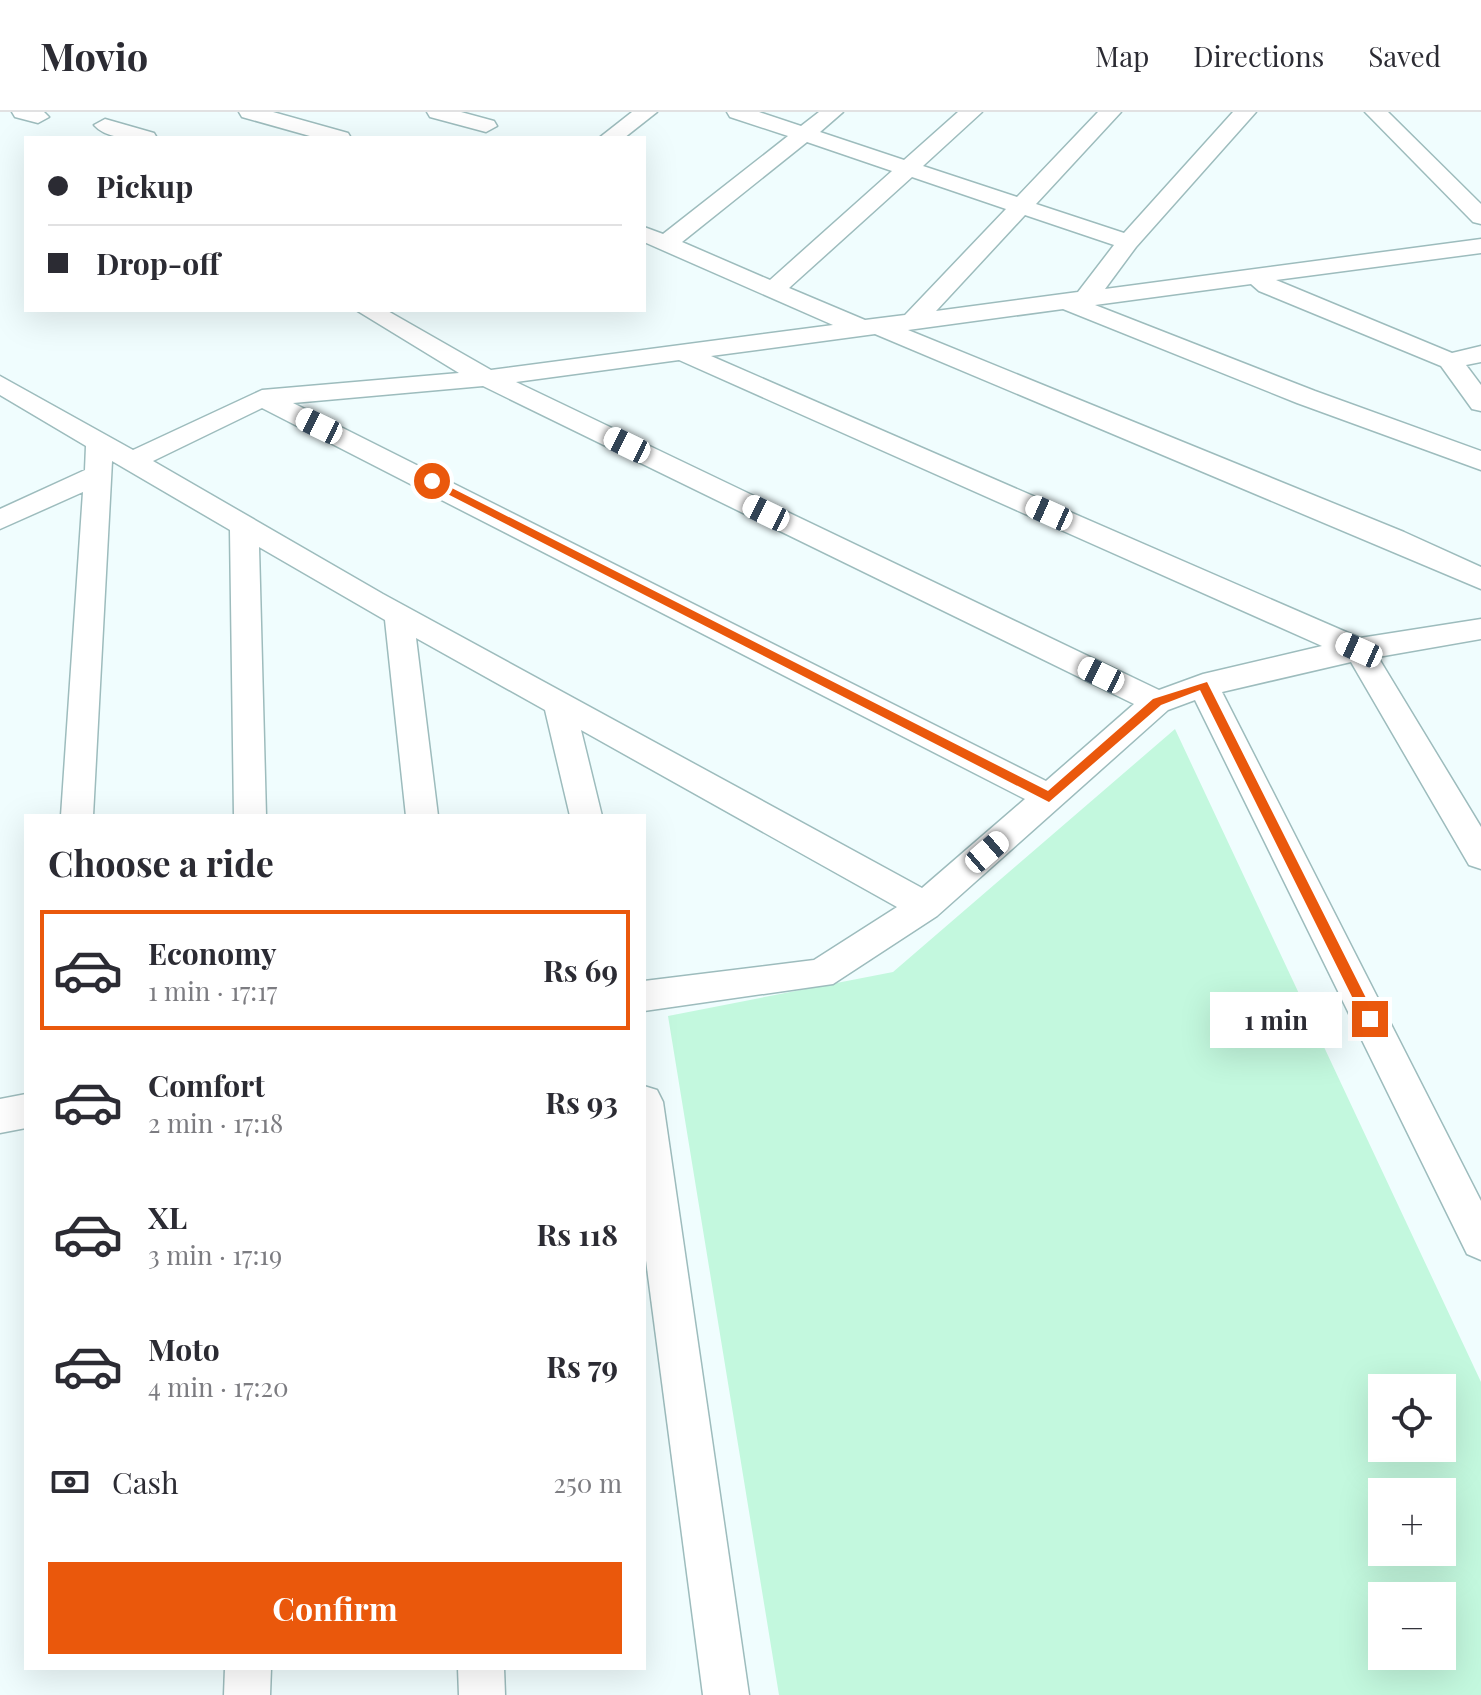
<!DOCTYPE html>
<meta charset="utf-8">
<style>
:root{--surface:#fff;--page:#f2f2f3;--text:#2b2b33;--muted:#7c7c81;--line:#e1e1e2;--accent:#ea580c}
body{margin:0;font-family:"Playfair Display",serif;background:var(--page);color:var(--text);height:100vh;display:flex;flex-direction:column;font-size:30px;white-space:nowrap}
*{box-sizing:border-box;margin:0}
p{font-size:26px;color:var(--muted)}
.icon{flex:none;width:44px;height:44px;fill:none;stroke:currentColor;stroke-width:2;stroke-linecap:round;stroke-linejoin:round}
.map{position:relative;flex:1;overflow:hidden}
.sheet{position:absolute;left:24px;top:702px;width:622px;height:856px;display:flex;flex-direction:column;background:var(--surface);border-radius:0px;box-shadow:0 8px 32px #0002}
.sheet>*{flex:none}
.guide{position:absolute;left:24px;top:24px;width:622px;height:176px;border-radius:0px;box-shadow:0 8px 32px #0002;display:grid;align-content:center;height:176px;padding:0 24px;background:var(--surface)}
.tools{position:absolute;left:1368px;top:1262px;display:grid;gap:16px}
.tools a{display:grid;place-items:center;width:88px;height:88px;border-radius:0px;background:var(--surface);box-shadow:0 8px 32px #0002;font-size:40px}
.end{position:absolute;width:36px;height:36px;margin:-18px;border:10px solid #ea580c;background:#fff;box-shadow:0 0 0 4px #fff}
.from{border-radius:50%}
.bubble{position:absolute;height:56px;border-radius:0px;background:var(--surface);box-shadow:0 8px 32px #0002;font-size:26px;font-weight:700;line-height:56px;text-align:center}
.car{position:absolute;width:24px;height:48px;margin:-24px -12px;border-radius:10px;box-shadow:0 0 6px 2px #0007;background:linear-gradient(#fff 24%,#345 0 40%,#fff 0 76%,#345 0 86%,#fff 0)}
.guide b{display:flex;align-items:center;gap:28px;height:76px;font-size:30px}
.guide b+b{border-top:2px solid var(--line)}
.guide i{width:20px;height:20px;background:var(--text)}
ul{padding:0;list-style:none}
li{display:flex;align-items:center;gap:24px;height:120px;margin:0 16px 12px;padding:0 8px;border:4px solid transparent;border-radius:0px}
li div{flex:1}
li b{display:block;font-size:30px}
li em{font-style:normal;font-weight:700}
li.current{border-color:var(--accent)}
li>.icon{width:72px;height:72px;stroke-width:1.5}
h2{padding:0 24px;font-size:36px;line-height:96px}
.pay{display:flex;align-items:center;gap:20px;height:88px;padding:0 24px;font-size:30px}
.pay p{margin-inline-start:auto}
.button{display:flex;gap:16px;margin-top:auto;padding:16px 24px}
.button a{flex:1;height:92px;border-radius:0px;background:var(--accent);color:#fff;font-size:32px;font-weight:700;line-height:92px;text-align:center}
header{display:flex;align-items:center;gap:48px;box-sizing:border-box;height:112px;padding:0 40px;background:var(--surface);border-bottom:2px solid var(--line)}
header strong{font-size:38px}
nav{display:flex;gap:44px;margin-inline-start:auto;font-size:28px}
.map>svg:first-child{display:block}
.green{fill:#c3f8de;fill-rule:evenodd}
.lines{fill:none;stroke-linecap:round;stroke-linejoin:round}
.minor-casing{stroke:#9dbcbd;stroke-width:3}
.minor{fill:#fff;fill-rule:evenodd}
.route{fill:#ea580c}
</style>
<header>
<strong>Movio</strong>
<nav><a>Map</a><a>Directions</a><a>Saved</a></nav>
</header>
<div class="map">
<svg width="1481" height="1583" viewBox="0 0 1481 1583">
<rect width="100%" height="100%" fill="#f0fdfe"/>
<path class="green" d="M1175,617L1481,1270V1583H779L668,904L893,860ZM1382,1276H1442V1336H1382ZM1382,1380H1442V1440H1382ZM1382,1484H1442V1544H1382Z"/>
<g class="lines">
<defs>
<g id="minor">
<path d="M12,0H44L49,5L38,11L15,5Z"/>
<path d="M239,0H273L348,21L351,26H317L242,5Z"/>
<path d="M427,0H461L494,9L497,14L486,20L430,5Z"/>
<path d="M632,0H657L624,26H599Z"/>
<path d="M727,0H759L801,14L819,0H843L820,20L904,48L958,0H982L923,54L1017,85L1098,0H1121L1036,92L1124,121L1233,0H1256L1136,135L1105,177L1481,127V141L1276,168L1452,241L1481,234V250L1466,253L1481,273V299L1472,297L1441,254L1259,179L1251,172L1095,193L1315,279L1481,339V358L1297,291L1063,197L908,218L1404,420L1481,455V477L875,222L711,244L1360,526L1481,507V527L1378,545L1481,715V757L1469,753L1351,550L1222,580L1481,1089V1148L1467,1142L1195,588L1168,598L937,804L833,872L644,899V869L814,848L897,795L581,618L602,704H570L545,598L416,526L438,704H406L385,508L259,435L266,704H234L230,418L112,349L93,704H61L83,380L0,417V397L85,358L86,334L0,283V264L133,338L262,278L459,261L356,198H386L491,258L833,213L644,130V115L663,122L788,24L730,5ZM807,30L892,59L770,168L682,130ZM912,65L1006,97L905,203L865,208L789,176ZM1025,103L1114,133L1078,180L936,199ZM679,248L1322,534L1203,562L1159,578L516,270ZM483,274L1134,592L1046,669L293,291ZM262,296L1025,687L922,776L383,482L153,349Z"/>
<path d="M1365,0H1388L1481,92V112L1473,110Z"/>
<path d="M105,7L154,21L157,26C137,26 108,29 94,13Z"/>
<path d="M644,974L657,978L663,990L749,1583H703L644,1133Z"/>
<path d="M26,982V1016L0,1021V987Z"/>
<path d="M225,1556H271L270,1583H224Z"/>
<path d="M458,1556H504L505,1583H459Z"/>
</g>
</defs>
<use href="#minor" class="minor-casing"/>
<use href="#minor" class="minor"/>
</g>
<path class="route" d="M432,366L1048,679L1153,587L1207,570L1374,902V911H1365L1200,578L1161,593L1049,690L428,372Z"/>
</svg>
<div class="tools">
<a><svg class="icon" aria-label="locate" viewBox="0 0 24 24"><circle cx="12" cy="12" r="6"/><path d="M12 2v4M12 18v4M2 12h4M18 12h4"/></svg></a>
<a>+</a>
<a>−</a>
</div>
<i class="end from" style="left:432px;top:369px"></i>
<i class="end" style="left:1370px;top:907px"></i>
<div class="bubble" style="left:1210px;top:880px;width:132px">1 min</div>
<i class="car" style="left:319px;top:314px;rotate:296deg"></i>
<i class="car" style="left:627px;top:333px;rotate:296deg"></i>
<i class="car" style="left:766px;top:401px;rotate:296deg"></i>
<i class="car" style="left:1049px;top:401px;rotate:294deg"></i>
<i class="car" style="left:1359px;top:538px;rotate:294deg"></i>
<i class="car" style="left:1101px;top:563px;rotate:296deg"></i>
<i class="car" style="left:987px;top:740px;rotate:49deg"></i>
<div class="guide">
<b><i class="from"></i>Pickup</b>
<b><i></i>Drop-off</b>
</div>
<section class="sheet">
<h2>Choose a ride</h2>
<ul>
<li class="current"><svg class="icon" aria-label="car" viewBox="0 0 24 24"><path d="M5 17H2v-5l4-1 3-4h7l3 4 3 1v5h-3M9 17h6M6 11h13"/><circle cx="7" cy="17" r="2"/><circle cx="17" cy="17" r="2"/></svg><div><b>Economy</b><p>1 min · 17:17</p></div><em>Rs 69</em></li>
<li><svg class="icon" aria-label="car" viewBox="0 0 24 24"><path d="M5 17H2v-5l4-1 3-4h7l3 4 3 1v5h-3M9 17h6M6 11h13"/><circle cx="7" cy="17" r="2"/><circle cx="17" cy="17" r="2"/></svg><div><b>Comfort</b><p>2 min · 17:18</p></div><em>Rs 93</em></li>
<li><svg class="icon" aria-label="car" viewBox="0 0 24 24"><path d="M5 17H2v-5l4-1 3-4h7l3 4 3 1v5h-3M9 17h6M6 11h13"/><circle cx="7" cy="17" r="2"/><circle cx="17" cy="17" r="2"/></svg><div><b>XL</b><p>3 min · 17:19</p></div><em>Rs 118</em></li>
<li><svg class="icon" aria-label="car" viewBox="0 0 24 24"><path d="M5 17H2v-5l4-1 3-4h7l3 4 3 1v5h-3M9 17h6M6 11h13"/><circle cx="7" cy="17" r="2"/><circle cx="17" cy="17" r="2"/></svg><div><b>Moto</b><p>4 min · 17:20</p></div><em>Rs 79</em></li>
</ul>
<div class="pay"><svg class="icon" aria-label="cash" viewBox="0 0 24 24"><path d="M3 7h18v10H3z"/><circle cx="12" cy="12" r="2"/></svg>Cash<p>250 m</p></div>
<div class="button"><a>Confirm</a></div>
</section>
</div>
